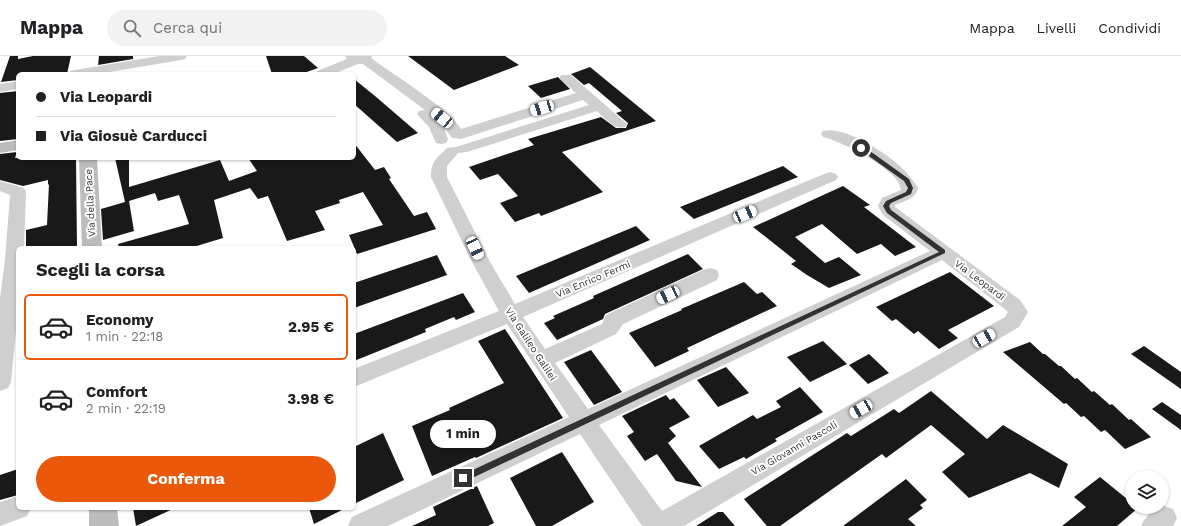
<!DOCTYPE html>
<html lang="it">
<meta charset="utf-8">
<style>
:root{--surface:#fff;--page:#f2f2f2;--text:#202124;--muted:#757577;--line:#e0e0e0;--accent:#ea580c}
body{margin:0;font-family:"Work Sans",sans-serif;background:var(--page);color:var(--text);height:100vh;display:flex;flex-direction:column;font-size:15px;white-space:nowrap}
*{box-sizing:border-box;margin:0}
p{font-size:13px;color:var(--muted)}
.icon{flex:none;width:22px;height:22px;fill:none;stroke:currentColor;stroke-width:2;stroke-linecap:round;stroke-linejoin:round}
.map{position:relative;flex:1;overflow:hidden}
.sheet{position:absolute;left:16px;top:190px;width:340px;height:264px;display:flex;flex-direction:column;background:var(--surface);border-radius:6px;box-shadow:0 1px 3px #0004}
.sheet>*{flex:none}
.banner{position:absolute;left:16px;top:16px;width:340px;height:88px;border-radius:6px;box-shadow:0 1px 3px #0004;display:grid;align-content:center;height:88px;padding:0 20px;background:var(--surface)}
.tools{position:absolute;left:1125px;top:414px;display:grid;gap:8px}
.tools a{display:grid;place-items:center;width:44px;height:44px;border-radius:50%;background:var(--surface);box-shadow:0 1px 3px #0004;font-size:20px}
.end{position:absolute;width:18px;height:18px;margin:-9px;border:5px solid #323232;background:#fff;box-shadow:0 0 0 2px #fff}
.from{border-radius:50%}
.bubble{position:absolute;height:28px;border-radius:14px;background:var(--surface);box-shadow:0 1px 3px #0004;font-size:13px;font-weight:700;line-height:28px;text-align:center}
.car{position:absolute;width:12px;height:24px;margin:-12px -6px;border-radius:5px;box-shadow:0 0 3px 1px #0007;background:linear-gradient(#fff 24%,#345 0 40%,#fff 0 76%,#345 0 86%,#fff 0)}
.banner b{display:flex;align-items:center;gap:14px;height:38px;font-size:15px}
.banner b+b{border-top:1px solid var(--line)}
.banner i{width:10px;height:10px;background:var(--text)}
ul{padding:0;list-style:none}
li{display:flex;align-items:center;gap:12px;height:66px;margin:0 8px 6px;padding:0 12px;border:2px solid transparent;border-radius:6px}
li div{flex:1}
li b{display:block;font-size:15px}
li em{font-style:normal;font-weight:700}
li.current{border-color:var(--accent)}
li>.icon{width:36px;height:36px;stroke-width:1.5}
h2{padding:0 20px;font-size:18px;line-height:48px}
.primary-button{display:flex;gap:8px;margin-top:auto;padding:8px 20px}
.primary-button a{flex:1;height:46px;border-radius:24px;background:var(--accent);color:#fff;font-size:16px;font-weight:700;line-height:46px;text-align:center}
header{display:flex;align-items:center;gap:24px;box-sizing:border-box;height:56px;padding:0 20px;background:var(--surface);border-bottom:1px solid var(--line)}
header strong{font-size:19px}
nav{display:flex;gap:22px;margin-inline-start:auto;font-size:14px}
.search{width:280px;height:36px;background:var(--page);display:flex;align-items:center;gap:10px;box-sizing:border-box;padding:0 14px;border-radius:22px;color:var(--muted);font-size:15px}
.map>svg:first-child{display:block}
.building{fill:#191919}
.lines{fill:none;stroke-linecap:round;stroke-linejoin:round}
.street{fill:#cfcfcf;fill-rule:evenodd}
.secondary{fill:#bcbcbc;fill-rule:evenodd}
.route{fill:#323232}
.labels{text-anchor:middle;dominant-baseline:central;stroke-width:4;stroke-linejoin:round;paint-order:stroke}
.street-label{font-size:10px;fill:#323232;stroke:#fff}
</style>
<header>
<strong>Mappa</strong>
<div class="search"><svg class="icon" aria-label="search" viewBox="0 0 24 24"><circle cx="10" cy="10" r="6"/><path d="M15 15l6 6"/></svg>Cerca qui</div>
<nav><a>Mappa</a><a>Livelli</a><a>Condividi</a></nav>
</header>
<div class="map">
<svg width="1181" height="470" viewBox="0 0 1181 470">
<rect width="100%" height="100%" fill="#fff"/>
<g class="building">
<path d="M10,0H18V3L33,0H71L67,18H18V24L1,26Z"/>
<path d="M99,0H133V3L98,9Z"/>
<path d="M266,0H304L318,12L301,18H272Z"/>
<path d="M408,0H505L519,9L454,34Z"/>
<path d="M590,11L656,65L562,96L603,136L541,160L539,157L515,166L500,147L518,140L498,118L480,124L469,111L534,89L528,83L601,61L616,72H626L628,67L616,57L622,55L589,27L584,29L571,18Z"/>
<path d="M558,21L570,33L541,42L528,30Z"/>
<path d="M354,23L375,40L418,77L397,86L354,48Z"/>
<path d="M18,35V83L0,85V37Z"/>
<path d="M354,87L375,114L384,111L391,122L389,123L414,160L427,156L436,173L357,198L349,179L383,169L363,136L339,144L340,147L315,155L325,174L287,185L268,140L258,143L250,132L214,144L223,182L190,192H119L118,188L189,168L179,139L158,145L155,137L129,145L134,175L103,184L101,153L125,146L115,102H129V131L220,104L229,125L257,115L248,102H354Z"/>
<path d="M17,96L15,102H76L77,192H26V174L47,169L49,128L48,129V124L23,130L0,124V98Z"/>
<path d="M783,110L798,121L694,163L680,151Z"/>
<path d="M843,130L870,149L864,151L916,191L895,200L881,188L857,198L822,168L795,181L825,207L839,201L861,219L829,232L807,219L791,208L796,205L753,171Z"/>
<path d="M636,170L650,184L529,237L516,220Z"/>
<path d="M688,198L703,213L605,258L603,263L557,284L544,267L555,262L553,260L594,242L593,240Z"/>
<path d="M437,199L447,219L354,252V227Z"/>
<path d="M950,216L994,250L948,274L958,282L939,293L918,275L914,278L896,263L892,265L876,251Z"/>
<path d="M744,226L757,238L762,236L777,250L687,292L689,295L655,311L629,277L682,254L681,253Z"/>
<path d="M463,237L475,256L456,264L454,261L425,273L426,276L354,305V278Z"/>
<path d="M505,273L563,362L476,402L475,401L432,420L412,370L450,354L449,352L504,327L478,285Z"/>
<path d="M823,285L847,308L810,326L787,301Z"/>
<path d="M1030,286L1043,298H1045L1059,310H1061L1075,323L1077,322L1092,336L1094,335L1110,349L1112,348L1129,364L1131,363L1151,381L1125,393L1105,374L1101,376L1084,360L1081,361L1066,347L1064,348L1003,296Z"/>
<path d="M1144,290L1181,316V333L1131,298Z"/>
<path d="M591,294L622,336L594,349L564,306Z"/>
<path d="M869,298L889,317L868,328L849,309Z"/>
<path d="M726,311L749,337L718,351L697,324Z"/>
<path d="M800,331L823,356L775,383L777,385L746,403L744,401L719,413L699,390L753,359L757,363L781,351L776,345Z"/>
<path d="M931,335L987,383L1003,369L1068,408L1059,432L1030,417L969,442L942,416L965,398L931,369L886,402L882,398L780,470H767L744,443L847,377L851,380L894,353L899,357Z"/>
<path d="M666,339L670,344L674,342L690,361L669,372L676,380L668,387L702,431L676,425L657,398L645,405L627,380L634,376L622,360Z"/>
<path d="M1162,346L1181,359V374L1152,353Z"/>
<path d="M383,377L404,424L354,448V391Z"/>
<path d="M562,396L594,446L552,470H536L510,422Z"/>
<path d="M18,413V439L0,444V419Z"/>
<path d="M1100,421L1132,447V451L1138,452L1117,470H1062L1086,451L1074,441Z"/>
<path d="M906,423L927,444L920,449L923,452L908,463L916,470H843Z"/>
<path d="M477,430L494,467L488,470H412L436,459L433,451Z"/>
<path d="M133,452H175L136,470Z"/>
<path d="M309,452H346L314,468Z"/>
<path d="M718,456H723L735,470H696Z"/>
</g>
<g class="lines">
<g class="street">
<path d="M159,0H187L185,3L181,4L98,18H69L70,15L75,14Z"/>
<path d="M345,0H372L371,2C395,20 446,50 461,73L576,37L559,22L561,19H571L627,68L625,71C613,74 605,62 597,55L467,96L458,97L447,110V121L490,206L515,248L824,118L830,116L836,118L838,121L836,124L523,261L545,293L602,268L606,259L703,214L710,212L717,214L719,219L717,224L623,268L616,278L555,307L588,353L930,195L883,159L878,150L882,142L901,134C901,114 840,85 823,81L821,78L823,75C845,69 890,99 905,115C910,120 914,126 918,132C916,143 904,145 895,149V151L1020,244L1028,256L1019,271L684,470H642L580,378L388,470H348L352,461L569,361L507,268L354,331V313L499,255L472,206L431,121C431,105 436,103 447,92L456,91L589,49L583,44L461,83L452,82L444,71L448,84L446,87L441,88L436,87L429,71L417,58L419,55L425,54L363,8H358L333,18H316L317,15L347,3ZM942,204L1006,254L1008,256L1005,261L662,455L599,369Z"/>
<path d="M18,25V33L0,36V28Z"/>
<path d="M0,125L24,132L26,136L24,192H18V254L11,326L8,332L0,335V242L5,204L10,139L0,135Z"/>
<path d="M18,440V452H31L27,460L0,470V446Z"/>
<path d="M1164,450L1173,453L1177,462L1173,470H1141C1146,459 1153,454 1164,450Z"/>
</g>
<g class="secondary">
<path d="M18,84V94L0,97V87Z"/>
<path d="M79,102H97L102,192H82Z"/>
<path d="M89,452H117L119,470H89Z"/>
</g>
</g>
<path class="route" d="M859,90H863L909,123L913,132L911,138L891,147L889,150L891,154L945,194V197L466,425H460L459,422L460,420L939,196L887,157L883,150L886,145L906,136L908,132L904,125L859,93Z"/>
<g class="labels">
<g class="street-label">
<text transform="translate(90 147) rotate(-93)">Via della Pace</text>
<text transform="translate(593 223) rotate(-23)">Via Enrico Fermi</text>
<text transform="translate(980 224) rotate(37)">Via Leopardi</text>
<text transform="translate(531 288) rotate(57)">Via Galileo Galilei</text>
<text transform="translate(794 392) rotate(-30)">Via Giovanni Pascoli</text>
</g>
</g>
</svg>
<div class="tools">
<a><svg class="icon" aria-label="layers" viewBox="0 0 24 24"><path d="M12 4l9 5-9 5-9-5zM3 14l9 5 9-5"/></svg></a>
</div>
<i class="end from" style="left:861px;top:92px"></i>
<i class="end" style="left:463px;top:422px"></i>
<div class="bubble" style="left:430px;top:364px;width:66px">1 min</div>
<i class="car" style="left:542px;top:52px;rotate:253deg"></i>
<i class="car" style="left:442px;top:62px;rotate:309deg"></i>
<i class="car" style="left:745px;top:158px;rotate:67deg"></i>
<i class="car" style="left:475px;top:192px;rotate:155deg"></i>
<i class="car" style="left:668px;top:239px;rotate:245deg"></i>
<i class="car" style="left:984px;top:282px;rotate:60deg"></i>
<i class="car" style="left:861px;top:353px;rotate:240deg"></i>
<div class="banner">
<b><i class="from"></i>Via Leopardi</b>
<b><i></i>Via Giosuè Carducci</b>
</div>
<section class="sheet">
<h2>Scegli la corsa</h2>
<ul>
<li class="current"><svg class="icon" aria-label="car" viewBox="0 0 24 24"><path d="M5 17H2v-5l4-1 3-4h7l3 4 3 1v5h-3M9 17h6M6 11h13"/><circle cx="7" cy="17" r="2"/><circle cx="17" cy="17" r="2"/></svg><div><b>Economy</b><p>1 min · 22:18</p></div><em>2.95 €</em></li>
<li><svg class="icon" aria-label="car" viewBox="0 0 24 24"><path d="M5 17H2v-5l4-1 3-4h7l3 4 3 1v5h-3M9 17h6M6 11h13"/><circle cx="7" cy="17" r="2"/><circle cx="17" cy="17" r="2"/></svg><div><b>Comfort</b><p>2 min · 22:19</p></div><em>3.98 €</em></li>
</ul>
<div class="primary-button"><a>Conferma</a></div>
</section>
</div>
